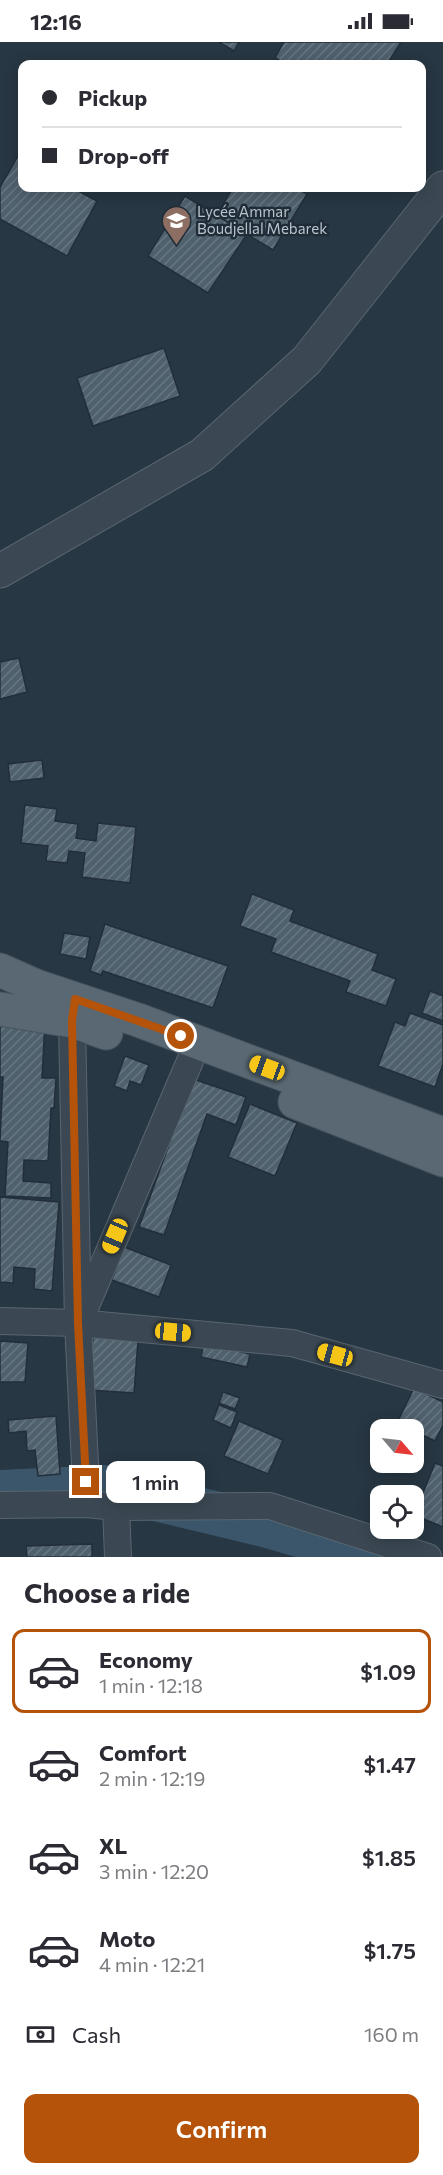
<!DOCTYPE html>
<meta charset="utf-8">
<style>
:root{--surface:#fff;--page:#f7f7f7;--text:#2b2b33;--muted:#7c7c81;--line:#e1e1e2;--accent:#b45309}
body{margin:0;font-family:Commissioner,sans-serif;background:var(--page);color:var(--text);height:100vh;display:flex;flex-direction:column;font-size:22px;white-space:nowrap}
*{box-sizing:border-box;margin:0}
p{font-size:20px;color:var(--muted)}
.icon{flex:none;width:33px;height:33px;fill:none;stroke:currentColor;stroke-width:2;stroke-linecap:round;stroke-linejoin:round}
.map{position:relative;height:1515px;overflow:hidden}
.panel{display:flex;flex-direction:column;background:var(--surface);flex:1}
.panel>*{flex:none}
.top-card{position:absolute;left:18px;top:18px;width:408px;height:132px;border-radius:12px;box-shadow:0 3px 15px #0003;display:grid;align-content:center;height:132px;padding:0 24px;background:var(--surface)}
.needle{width:39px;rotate:118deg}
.buttons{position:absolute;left:370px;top:1377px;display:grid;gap:12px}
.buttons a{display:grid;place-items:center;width:54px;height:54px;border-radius:12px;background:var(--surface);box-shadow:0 3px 15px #0003;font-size:30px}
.end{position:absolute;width:27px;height:27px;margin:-14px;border:8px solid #b45309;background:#fff;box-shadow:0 0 0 3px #fff}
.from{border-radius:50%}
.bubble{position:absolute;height:42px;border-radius:12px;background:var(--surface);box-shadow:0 3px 15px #0003;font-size:20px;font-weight:600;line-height:42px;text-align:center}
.car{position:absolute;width:18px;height:36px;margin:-18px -9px;border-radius:8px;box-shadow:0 0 4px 2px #0007;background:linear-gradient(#f5c518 24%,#345 0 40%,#f5c518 0 76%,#345 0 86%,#f5c518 0)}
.top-card b{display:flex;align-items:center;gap:21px;height:57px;font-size:22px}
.top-card b+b{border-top:2px solid var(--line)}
.top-card i{width:15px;height:15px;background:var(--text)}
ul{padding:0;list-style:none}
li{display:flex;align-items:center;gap:18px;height:84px;margin:0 12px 9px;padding:0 12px;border:3px solid transparent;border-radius:12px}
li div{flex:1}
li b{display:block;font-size:22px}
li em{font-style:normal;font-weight:600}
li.current{border-color:var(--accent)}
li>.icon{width:54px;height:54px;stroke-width:1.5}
h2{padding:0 24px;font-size:27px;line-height:72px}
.pay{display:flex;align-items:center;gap:15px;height:66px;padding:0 24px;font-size:22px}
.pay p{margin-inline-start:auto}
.cta{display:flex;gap:12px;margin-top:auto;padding:12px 24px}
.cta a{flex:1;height:69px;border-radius:12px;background:var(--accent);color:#fff;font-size:24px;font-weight:600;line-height:69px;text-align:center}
.status{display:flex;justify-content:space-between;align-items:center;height:42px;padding:0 30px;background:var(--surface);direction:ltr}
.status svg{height:16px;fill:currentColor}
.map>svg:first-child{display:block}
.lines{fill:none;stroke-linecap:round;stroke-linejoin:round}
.river{stroke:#3b566a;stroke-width:44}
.building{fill:url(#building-hatch);stroke:#222f3a;stroke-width:1.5}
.minor-casing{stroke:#596670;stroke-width:28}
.tertiary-casing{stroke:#596670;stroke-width:35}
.primary-casing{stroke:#48545f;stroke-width:35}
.minor{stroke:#3b4853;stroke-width:26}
.tertiary{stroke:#3b4853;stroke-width:33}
.primary{stroke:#596872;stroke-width:33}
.route{stroke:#b45309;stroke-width:8}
.labels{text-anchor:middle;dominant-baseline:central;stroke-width:5;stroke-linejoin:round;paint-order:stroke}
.poi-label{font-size:15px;fill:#b8c3cc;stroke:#202d38;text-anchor:start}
</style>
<div class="status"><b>12:16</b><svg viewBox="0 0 49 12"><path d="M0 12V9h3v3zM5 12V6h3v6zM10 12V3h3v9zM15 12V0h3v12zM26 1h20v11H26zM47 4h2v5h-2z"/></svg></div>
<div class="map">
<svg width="443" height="1515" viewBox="0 0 443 1515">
<defs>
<pattern id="building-hatch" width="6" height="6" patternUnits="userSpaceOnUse" patternTransform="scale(1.5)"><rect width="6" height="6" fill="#50616e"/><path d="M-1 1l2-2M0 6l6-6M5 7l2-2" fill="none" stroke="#677682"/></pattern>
</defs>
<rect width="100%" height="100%" fill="#273743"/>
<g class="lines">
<path class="river" d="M0,1450L106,1445L268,1484L375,1515"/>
</g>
<g class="building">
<path d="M219,0H239L234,9Z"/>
<path d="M284,0H401L387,22H286L275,16Z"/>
<path d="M18,114L22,117V146H73L97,159L67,214L0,177V145Z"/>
<path d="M233,146H296L307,152L273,208L216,173Z"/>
<path d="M185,154L247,192L208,251L148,214Z"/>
<path d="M164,306L180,354L93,384L77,336Z"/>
<path d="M19,616L27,650L0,657V620Z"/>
<path d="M42,718L44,736L10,740L8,722Z"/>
<path d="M25,763L57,767L55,779L78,782L76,796L96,799L98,781L136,785L130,841L82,835L85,811L69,809L67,821L46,819L48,804L21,801Z"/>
<path d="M252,852L294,868L290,879L378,912L372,928L396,937L386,964L346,950L350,939L271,910L276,897L240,884Z"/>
<path d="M105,882L228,924L213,966L103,929L101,933L90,929Z"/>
<path d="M64,891L90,895L86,917L60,912Z"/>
<path d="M430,949L443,954V979L422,971Z"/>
<path d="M410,971L443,983V1022L435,1045L378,1024L395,980L405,984Z"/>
<path d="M0,978L45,980L42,1036H56L54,1066H51L48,1119L24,1118L23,1139L51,1141V1156L5,1154L8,1100L0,1099L3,1035H0Z"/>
<path d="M125,1014L149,1023L141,1043L130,1039L127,1049L114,1044Z"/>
<path d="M193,1037L246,1055L236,1083L207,1072L164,1193L139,1185Z"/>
<path d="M250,1062L297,1081L275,1134L228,1115Z"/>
<path d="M0,1155L59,1160L52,1249L34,1247L35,1227L14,1225L13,1241L0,1240Z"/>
<path d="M124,1205L171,1223L159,1255L112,1238Z"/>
<path d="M93,1295L138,1299L134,1351L89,1348Z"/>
<path d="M0,1299L28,1301L25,1340H0Z"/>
<path d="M204,1301L250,1312L247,1325L201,1315Z"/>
<path d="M414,1346L443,1360V1383L435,1399L414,1389V1388L397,1381Z"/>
<path d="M223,1350L240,1356L235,1367L219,1361Z"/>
<path d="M219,1363L237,1370L231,1386L213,1378Z"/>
<path d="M56,1374L60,1432L38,1434L35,1408L27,1409L26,1389L9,1391L8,1378Z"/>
<path d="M239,1379L283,1398L268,1432L224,1414Z"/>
<path d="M435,1421L443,1424V1485L414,1473Z"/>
<path d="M92,1502V1515H27L26,1504Z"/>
</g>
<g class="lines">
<defs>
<g id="minor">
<path d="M74,963L72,979L78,1281L87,1462"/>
<path d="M82,1273L190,1019"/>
<path d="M0,1279L78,1281L292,1301L443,1343"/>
<path d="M0,1463L87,1462L116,1465L118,1515"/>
<path d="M116,1465L270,1464L428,1515"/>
</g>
<path id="tertiary" d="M0,529L202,413L307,318L443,146"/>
<g id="primary">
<path d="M0,928L36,944L138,978L443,1092"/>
<path d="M0,967L72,979L106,991"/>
<path d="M295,1060L443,1118"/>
</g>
</defs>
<use href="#minor" class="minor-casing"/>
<use href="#tertiary" class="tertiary-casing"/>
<use href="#primary" class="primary-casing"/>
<use href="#minor" class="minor"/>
<use href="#tertiary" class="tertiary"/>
<use href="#primary" class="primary"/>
</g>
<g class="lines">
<path class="route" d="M86,1440L78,1281L72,979L75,957L181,994"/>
</g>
<defs>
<symbol id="school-pin" viewBox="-11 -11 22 30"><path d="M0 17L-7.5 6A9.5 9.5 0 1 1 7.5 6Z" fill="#8d6e63" stroke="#202d38"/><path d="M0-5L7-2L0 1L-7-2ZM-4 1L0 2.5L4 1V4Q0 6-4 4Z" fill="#fff"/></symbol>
</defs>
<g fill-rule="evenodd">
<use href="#school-pin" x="160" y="162" width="33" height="45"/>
</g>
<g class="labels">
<g class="poi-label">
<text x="197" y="169">Lycée Ammar<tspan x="197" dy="17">Boudjellal Mebarek</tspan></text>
</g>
</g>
</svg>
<div class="buttons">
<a><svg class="needle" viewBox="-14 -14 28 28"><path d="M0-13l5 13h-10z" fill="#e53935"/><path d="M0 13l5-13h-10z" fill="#7c7c81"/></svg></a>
<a><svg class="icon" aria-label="locate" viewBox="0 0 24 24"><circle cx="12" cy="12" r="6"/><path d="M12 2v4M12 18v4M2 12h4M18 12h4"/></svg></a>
</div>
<i class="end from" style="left:181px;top:994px"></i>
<i class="end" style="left:86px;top:1440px"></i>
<div class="bubble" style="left:106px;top:1419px;width:99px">1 min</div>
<i class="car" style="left:267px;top:1026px;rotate:290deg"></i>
<i class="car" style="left:115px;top:1194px;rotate:203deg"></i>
<i class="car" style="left:173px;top:1290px;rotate:95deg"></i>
<i class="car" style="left:335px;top:1313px;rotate:285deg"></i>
<div class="top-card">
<b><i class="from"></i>Pickup</b>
<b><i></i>Drop-off</b>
</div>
</div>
<section class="panel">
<h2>Choose a ride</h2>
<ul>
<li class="current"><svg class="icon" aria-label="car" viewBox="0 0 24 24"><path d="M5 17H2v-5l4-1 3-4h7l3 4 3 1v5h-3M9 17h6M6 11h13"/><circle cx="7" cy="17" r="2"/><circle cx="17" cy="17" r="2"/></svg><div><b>Economy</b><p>1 min · 12:18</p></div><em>$1.09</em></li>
<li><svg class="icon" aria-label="car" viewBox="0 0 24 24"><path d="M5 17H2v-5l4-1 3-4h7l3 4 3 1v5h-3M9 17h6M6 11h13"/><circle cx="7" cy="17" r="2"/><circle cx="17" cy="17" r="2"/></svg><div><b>Comfort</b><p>2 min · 12:19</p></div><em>$1.47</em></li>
<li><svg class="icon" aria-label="car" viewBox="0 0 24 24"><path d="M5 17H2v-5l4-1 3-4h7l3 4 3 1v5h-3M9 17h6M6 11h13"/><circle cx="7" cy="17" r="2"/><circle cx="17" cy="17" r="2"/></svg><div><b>XL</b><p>3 min · 12:20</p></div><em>$1.85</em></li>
<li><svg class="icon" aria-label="car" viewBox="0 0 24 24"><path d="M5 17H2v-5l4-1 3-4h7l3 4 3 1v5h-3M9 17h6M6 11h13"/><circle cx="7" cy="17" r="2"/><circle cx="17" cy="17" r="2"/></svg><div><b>Moto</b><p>4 min · 12:21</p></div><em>$1.75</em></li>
</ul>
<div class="pay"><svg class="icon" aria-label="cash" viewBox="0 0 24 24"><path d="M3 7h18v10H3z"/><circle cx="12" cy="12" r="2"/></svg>Cash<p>160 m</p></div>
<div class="cta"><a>Confirm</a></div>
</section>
